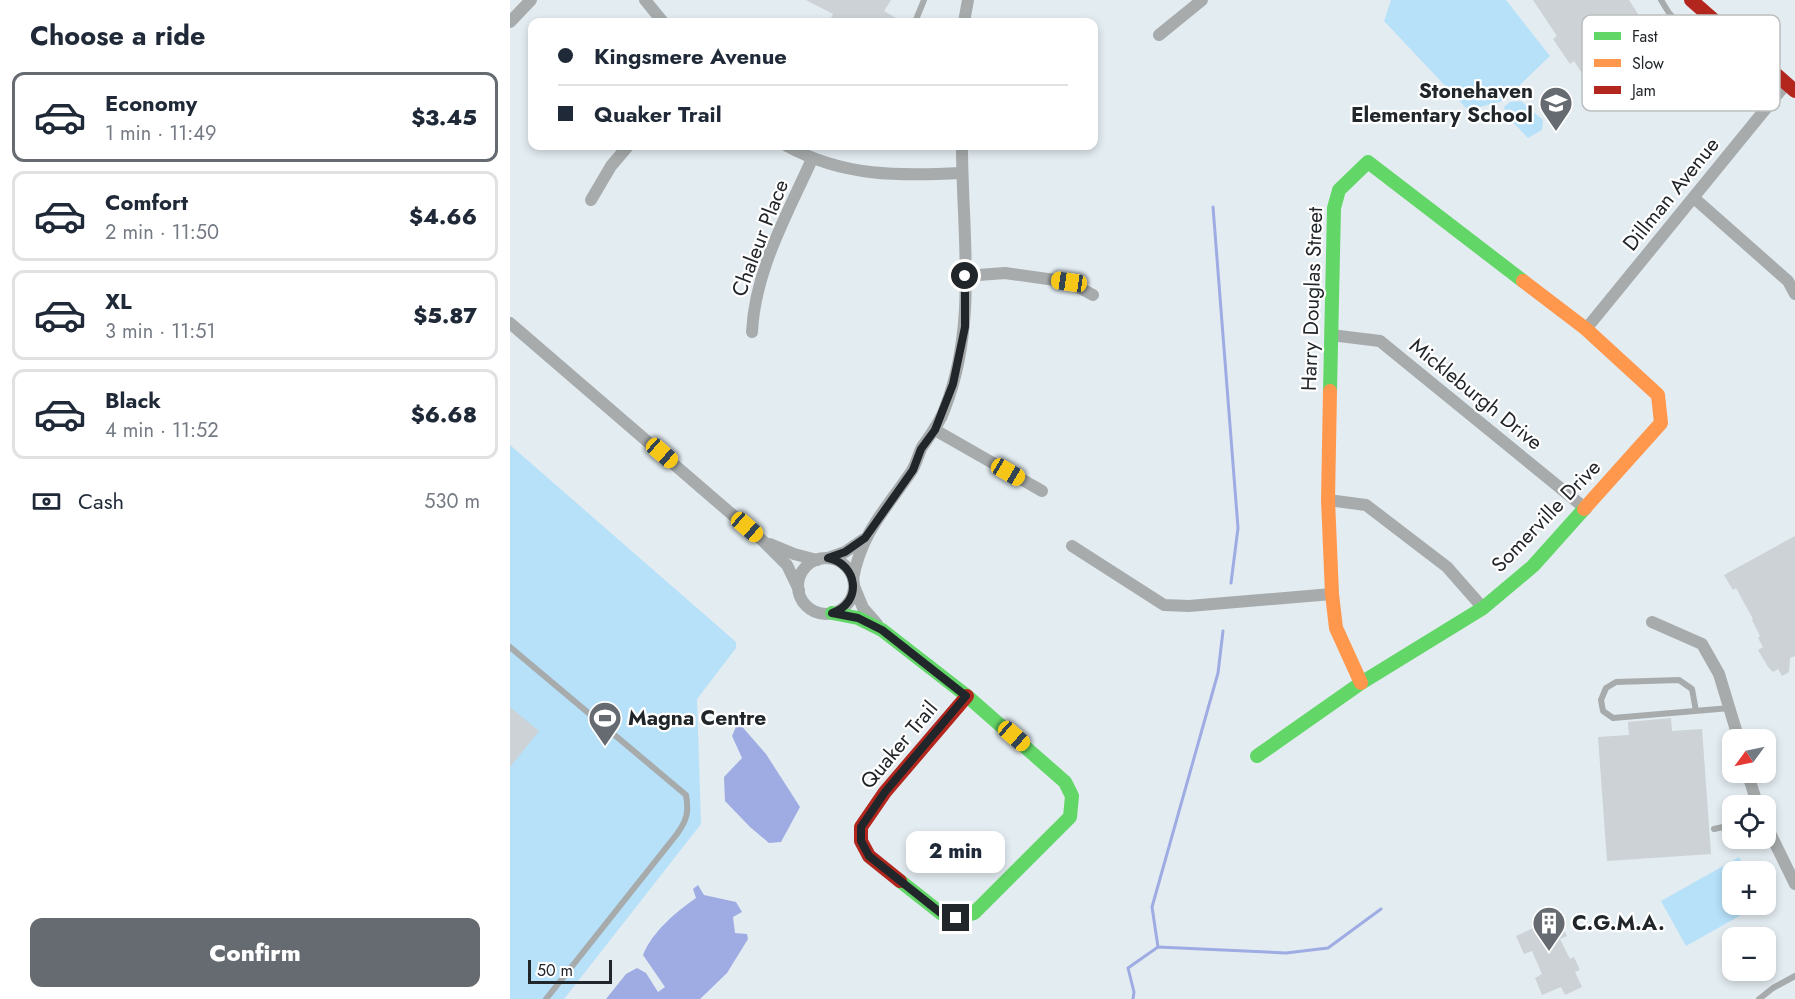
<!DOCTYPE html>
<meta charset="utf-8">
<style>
:root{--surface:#fff;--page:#f6f6f7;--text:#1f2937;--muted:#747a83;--line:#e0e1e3;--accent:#656b70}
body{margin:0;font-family:Jost,sans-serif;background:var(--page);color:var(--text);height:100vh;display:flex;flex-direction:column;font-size:22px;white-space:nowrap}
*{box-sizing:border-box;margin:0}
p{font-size:20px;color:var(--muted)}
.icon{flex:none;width:33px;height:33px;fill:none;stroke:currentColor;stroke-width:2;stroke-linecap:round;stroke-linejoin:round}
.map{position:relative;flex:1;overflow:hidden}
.drawer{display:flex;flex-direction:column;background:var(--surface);width:510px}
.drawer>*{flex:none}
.top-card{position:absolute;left:18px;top:18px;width:570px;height:132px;border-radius:12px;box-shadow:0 3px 9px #0003;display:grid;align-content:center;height:132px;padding:0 30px;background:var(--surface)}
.needle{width:39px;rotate:237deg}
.controls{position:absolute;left:1212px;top:729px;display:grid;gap:12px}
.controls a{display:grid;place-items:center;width:54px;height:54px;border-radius:12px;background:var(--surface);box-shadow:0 3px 9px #0003;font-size:30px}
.scale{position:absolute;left:18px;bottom:15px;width:84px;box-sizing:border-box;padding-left:6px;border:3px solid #21262a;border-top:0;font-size:16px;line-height:21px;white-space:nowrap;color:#21262a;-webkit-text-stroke:4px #fff;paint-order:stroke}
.end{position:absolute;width:27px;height:27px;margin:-14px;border:8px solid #21262a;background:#fff;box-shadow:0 0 0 3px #fff}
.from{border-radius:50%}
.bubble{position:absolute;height:42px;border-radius:12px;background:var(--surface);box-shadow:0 3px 9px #0003;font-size:20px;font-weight:800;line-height:42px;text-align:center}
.car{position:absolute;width:18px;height:36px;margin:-18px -9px;border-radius:8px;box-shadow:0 0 4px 2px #0007;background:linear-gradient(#f5c518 24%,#345 0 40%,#f5c518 0 76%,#345 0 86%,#f5c518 0)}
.top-card b{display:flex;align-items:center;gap:21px;height:57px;font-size:22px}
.top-card b+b{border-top:2px solid var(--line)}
.top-card i{width:15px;height:15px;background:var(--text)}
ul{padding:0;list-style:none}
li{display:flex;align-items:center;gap:18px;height:90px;margin:0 12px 9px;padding:0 18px;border:3px solid var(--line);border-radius:12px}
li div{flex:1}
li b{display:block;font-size:22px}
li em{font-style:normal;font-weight:800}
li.active{border-color:var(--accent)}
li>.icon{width:54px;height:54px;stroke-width:1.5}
h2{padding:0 30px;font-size:27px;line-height:72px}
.pay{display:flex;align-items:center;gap:15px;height:66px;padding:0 30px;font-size:22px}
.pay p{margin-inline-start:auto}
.cta{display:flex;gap:12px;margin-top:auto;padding:12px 30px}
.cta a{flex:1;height:69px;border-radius:12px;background:var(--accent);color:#fff;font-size:24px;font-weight:800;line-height:69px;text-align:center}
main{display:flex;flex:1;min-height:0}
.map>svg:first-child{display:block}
.green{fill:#b7e1f9}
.water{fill:#9eace3}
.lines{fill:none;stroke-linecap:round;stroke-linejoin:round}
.stream{stroke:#9eace3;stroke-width:3}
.building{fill:#ccd2d6}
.lane{stroke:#a7abac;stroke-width:6}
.street{stroke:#a7abac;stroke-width:12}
.fast{stroke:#63d668;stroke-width:14}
.slow{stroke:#ff974d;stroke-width:14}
.jam{stroke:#b3261e;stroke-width:14}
.route{stroke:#21262a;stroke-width:8}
.labels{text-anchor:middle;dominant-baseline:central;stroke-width:4.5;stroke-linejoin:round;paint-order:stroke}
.poi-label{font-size:21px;font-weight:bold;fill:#21262a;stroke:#fff;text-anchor:start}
.street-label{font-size:21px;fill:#21262a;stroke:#fff}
.key{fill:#fff;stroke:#bcbebf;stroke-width:1.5}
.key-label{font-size:16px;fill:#21262a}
</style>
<main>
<section class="drawer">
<h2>Choose a ride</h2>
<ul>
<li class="active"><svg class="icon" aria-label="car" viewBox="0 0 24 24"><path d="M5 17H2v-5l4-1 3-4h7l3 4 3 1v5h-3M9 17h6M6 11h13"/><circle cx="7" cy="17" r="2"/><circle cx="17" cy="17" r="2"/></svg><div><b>Economy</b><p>1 min · 11:49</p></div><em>$3.45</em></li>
<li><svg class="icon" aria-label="car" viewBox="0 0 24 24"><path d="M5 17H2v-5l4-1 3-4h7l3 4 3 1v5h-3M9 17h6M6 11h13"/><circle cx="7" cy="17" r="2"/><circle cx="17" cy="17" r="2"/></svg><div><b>Comfort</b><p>2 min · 11:50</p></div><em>$4.66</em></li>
<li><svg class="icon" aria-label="car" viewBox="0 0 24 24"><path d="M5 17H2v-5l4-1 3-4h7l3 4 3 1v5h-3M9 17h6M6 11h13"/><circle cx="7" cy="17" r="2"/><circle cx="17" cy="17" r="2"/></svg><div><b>XL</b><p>3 min · 11:51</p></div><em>$5.87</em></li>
<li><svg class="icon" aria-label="car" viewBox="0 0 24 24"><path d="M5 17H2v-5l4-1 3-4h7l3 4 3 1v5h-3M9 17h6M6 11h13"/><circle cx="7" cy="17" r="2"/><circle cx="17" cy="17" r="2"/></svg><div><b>Black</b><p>4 min · 11:52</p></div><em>$6.68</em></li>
</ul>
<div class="pay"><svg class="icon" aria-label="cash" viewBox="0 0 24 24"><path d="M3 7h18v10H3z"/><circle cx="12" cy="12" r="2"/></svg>Cash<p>530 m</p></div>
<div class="cta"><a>Confirm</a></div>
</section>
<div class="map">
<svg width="1285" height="999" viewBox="0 0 1285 999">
<rect width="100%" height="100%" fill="#e3ecf1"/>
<g class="green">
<path d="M881,0H996L1040,56L993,101L958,110L874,21Z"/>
<path d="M1011,101L1033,120L1032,130L1018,138L997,116L994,107L1000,102Z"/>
<path d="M0,445L226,642V648L187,699L191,824L54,999H0Z"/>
<path d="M1229,857L1237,871L1222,872V904L1249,905L1176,946L1151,901Z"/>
</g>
<g class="water">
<path d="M228,722L256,754L290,807L271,842L259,843L240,827L215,801L214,777L232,758L222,736Z"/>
<path d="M188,885L194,895L226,902L232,912L223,917L225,933L237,934L238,939L217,973L190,999H96L116,974L127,968L136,973L148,992L155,987L133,955C142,932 166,912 186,898L183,889Z"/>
</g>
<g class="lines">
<g class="stream">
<path d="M703,207L728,528L721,583"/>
<path d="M648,947L642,907L708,673L713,631"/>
<path d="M623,999L624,992L618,968L648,947L776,953L818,948L871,909"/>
</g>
</g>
<g class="building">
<path d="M296,0H381L374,11L393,22H319L323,14Z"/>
<path d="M1023,0H1119L1137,28L1125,37L1137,54L1130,59L1139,72L1103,95L1100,91L1089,99L1064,61L1060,64L1043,39L1047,36Z"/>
<path d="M1285,536V656L1280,658L1279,672L1272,676L1268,669L1263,672L1258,667L1248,650L1253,647L1248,638L1250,636L1242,620L1243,619L1226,588L1223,590L1214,575Z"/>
<path d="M0,707L29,731L0,767Z"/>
<path d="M1161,718L1162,731L1192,729L1201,854L1097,861L1088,737L1119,735L1118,722Z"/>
<path d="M1037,911L1045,927L1051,924L1057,936L1050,939L1060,959L1064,957L1070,970L1065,972L1072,987L1055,995L1051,987L1032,995L1025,978L1032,974L1022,951L1014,954L1006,936L1028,926L1024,917Z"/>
</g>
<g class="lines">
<g class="lane">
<path d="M1151,0L1159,13L1193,50L1217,32"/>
<path d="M405,22L414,0"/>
<path d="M0,647L176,795C179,812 177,820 167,834L36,999"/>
<path d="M1186,711L1182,689L1169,680L1106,682L1096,688L1091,700L1093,711L1103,718L1220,708"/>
<path d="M1204,829L1222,825"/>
<path d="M1249,999L1263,988L1285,976"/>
</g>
<g class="street">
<path d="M135,0L153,22"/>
<path d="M0,22L21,0"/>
<path d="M454,22L458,0"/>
<path d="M649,35L692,0"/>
<path d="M277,146C334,177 389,176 452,173"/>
<path d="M1184,198L1278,281L1285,294"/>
<path d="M81,200L101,166L118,146"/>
<path d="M455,276L495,273L559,282L583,295"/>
<path d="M0,323L254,542L277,565L289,590"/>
<path d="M1076,329L1276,84"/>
<path d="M242,332C245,270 277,215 302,159"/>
<path d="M821,335L870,341L1076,509"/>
<path d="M425,430L532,491"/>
<path d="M818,500L856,505L937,567L973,608"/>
<path d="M260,544L284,554L307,560"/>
<path d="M562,546L654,605L679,606L822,594"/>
<path d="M318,558L335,552L354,539"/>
<circle cx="316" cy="586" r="28"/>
<path d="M343,579C351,533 376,509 401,472C406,465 408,455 412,447C421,434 430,423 435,408C468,324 452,233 452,146"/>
<path d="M344,586L353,608L367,624"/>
<path d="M1142,622L1192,644L1209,674L1229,740"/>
<path d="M1237,772L1248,806"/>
<path d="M1256,825L1285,884"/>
</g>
<g class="fast">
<path d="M820,391L824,208L829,190L858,162L1013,281"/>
<path d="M322,613L348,618L372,630L457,696L555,782L562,796L560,817L464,913L446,918L432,914L390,881"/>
<path d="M747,756L851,683L973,608L1023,566L1074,509"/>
</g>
<g class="slow">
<path d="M1013,281L1076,329L1148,395L1151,423L1074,509"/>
<path d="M820,391L818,500L822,594L826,628L851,683"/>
</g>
<g class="jam">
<path d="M1181,0L1285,91"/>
<path d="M390,881L359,856L351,841V827L375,792L457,696"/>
</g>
</g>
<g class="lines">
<path class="route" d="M446,918L432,914L359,856L351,841V827L375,792L456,696L372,630L348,618L322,613C353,603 348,564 318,558L335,552L355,538L403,470L411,449L425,430L443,384L455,327V276"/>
</g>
<defs>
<symbol id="school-pin" viewBox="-11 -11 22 30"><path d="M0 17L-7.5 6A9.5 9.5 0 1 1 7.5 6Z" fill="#656b70" stroke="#fff"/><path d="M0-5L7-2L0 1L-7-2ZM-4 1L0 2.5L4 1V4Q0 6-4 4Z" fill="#fff"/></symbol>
<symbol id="stadium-pin" viewBox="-11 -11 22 30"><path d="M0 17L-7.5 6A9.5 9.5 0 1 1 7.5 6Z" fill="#656b70" stroke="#fff"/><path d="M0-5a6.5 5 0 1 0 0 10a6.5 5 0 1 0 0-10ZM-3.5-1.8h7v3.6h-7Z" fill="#fff"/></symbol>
<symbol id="building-pin" viewBox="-11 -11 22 30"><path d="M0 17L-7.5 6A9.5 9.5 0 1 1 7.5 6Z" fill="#656b70" stroke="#fff"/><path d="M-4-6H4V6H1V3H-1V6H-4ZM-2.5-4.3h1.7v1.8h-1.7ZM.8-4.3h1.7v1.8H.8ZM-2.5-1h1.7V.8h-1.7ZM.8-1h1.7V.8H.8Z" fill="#fff"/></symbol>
</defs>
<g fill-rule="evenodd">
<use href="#school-pin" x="1027" y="84" width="38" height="52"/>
<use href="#stadium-pin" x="76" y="699" width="38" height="52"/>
<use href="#building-pin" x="1020" y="904" width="38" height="52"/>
</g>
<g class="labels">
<g class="poi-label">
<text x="1023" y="91" text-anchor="end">Stonehaven<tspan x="1023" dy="24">Elementary School</tspan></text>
<text x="118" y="718">Magna Centre</text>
<text x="1062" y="923">C.G.M.A.</text>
</g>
<g class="street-label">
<text transform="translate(1161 194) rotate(-51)">Dillman Avenue</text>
<text transform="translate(250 238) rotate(-69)">Chaleur Place</text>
<text transform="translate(802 299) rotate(-88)">Harry Douglas Street</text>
<text transform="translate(966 394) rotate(39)">Mickleburgh Drive</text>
<text transform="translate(1036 516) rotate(-46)">Somerville Drive</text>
<text transform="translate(389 745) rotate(-50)">Quaker Trail</text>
</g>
</g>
<rect x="1072" y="15" width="198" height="96" rx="9" class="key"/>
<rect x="1084" y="32" width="27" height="8" fill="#63d668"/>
<rect x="1084" y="59" width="27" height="8" fill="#ff974d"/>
<rect x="1084" y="86" width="27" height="8" fill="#b3261e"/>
<g class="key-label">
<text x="1122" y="42">Fast</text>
<text x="1122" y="69">Slow</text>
<text x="1122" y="96">Jam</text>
</g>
</svg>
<div class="controls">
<a><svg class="needle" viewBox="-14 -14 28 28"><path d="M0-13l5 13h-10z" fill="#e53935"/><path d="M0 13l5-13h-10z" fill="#747a83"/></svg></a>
<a><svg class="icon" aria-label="locate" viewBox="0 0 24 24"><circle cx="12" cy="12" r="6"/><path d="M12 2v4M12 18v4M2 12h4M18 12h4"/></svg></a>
<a>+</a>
<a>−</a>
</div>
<div class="scale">50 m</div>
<i class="end from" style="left:455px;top:276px"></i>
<i class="end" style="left:446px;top:918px"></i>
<div class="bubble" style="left:396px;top:831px;width:99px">2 min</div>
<i class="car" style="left:559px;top:282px;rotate:278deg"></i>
<i class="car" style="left:152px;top:453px;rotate:131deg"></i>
<i class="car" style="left:498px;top:472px;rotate:120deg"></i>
<i class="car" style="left:237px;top:527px;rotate:131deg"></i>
<i class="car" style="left:504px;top:736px;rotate:131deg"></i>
<div class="top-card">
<b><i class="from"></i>Kingsmere Avenue</b>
<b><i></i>Quaker Trail</b>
</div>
</div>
</main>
